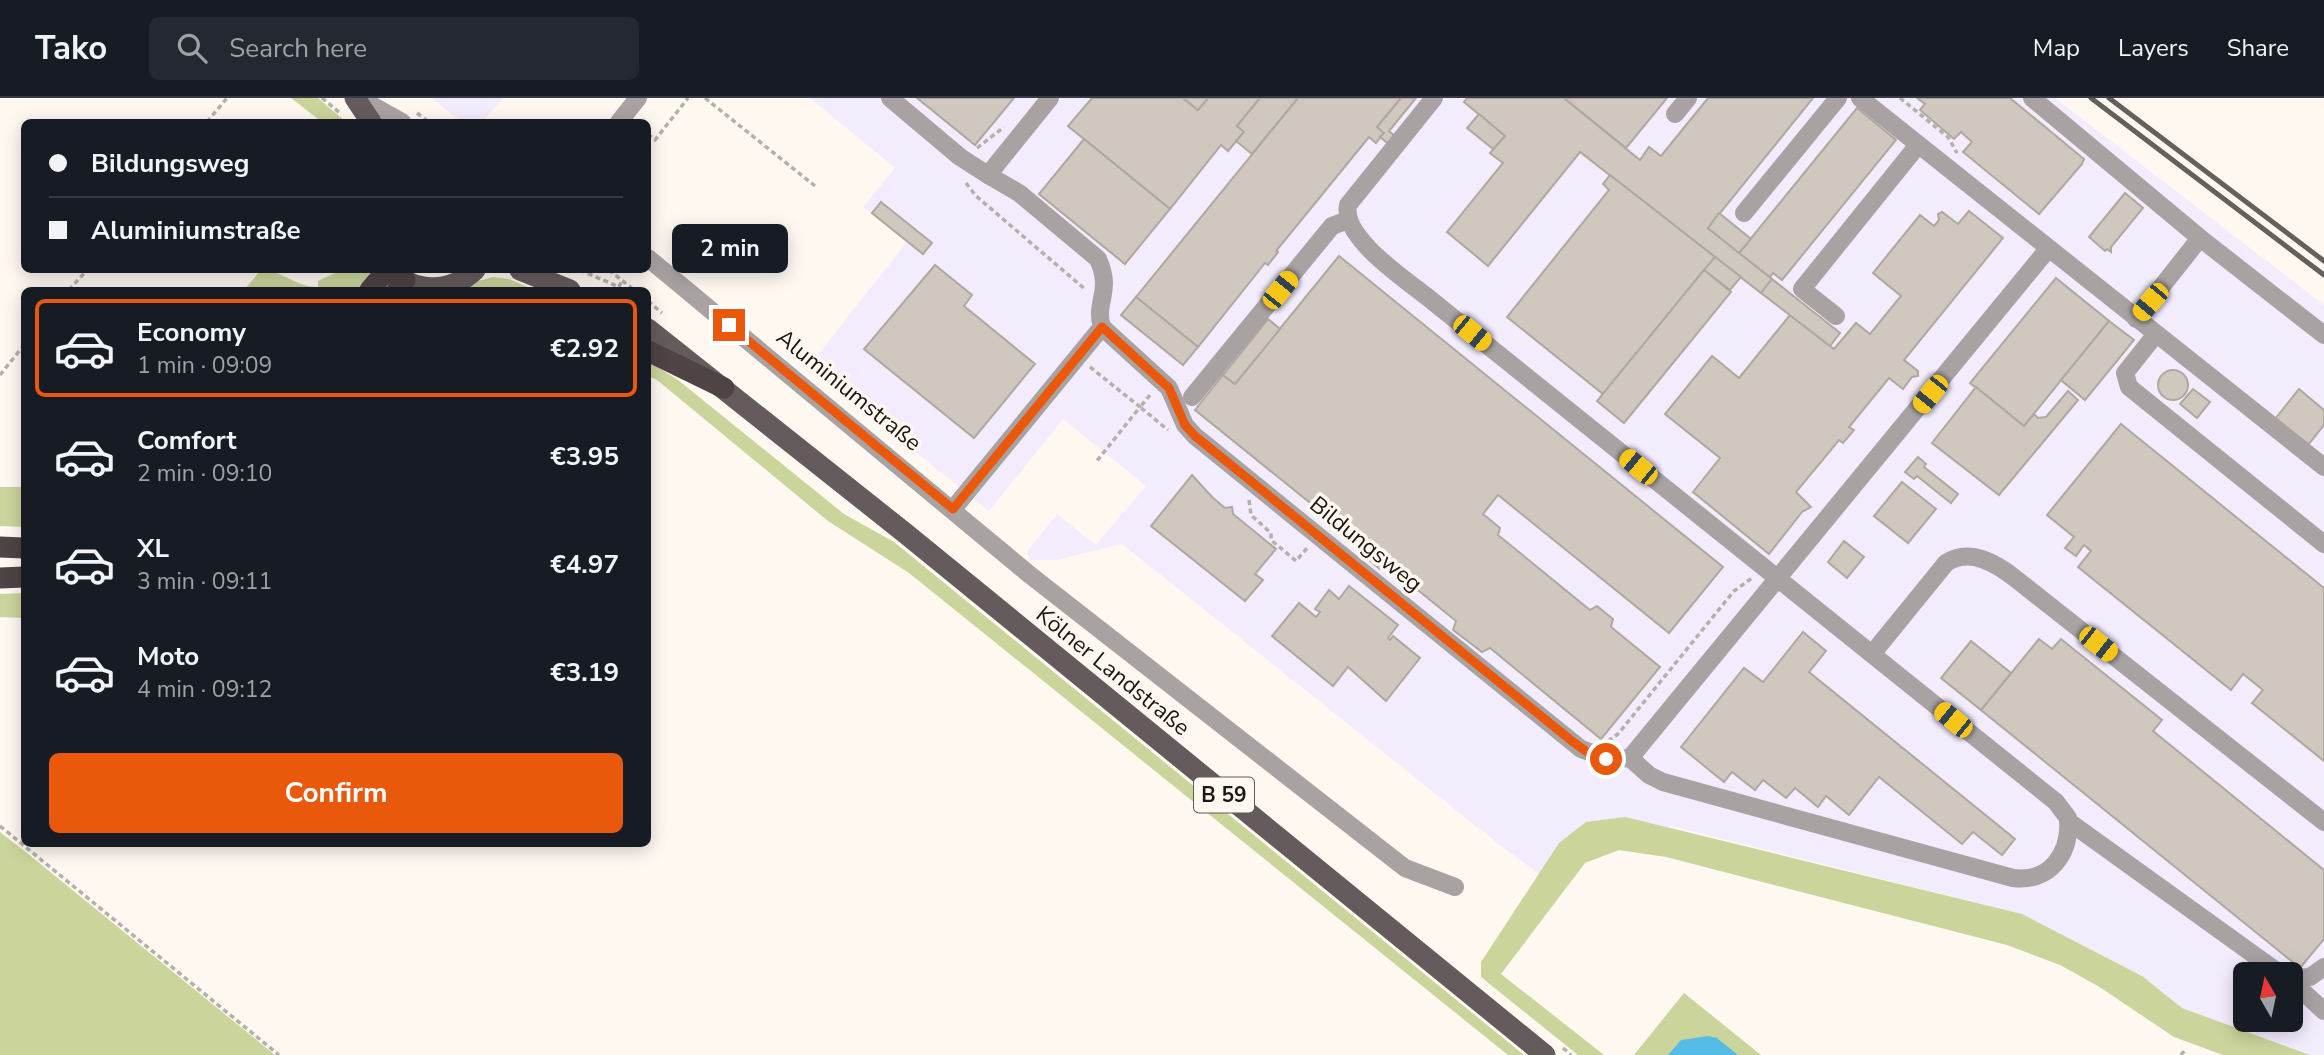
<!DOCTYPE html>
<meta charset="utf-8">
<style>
:root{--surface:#171b24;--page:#242831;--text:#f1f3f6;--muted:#9ea1a6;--line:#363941;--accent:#ea580c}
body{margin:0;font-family:"Nunito Sans",sans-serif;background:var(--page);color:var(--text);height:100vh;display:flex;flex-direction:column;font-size:26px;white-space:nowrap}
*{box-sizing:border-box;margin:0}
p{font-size:23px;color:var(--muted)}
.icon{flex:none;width:38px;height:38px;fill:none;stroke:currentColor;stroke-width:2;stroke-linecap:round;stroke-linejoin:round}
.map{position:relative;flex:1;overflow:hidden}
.side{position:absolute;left:21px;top:189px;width:630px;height:560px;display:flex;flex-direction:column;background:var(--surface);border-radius:10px;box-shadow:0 4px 18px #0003}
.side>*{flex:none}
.top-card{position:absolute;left:21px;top:21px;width:630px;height:154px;border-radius:10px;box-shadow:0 4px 18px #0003;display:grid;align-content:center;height:154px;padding:0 28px;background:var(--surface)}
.needle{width:46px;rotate:351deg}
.fabs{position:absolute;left:2233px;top:864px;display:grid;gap:14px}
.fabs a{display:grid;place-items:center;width:70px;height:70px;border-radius:10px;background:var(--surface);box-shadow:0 4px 18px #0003;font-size:35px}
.end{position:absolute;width:32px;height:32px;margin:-16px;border:9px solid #ea580c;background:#fff;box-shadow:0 0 0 4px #fff}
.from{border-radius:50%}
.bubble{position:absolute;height:49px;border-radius:10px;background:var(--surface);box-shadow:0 4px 18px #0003;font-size:23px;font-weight:700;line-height:49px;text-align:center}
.car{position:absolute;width:21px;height:42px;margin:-21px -10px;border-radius:9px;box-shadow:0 0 5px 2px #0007;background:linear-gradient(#f5c518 24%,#345 0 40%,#f5c518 0 76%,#345 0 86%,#f5c518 0)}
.top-card b{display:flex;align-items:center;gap:24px;height:66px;font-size:26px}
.top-card b+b{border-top:2px solid var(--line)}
.top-card i{width:18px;height:18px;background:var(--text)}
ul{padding:12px 0 0;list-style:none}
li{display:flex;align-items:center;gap:21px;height:98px;margin:0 14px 10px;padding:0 14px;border:4px solid transparent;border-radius:10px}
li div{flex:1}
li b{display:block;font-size:26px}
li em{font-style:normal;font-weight:700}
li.selected{border-color:var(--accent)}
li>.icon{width:63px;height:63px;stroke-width:1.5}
.action{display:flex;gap:14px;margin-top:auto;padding:14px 28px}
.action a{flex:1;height:80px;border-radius:10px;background:var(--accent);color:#fff;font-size:28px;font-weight:700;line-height:80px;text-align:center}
header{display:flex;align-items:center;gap:42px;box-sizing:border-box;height:98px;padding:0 35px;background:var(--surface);border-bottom:2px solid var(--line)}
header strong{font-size:33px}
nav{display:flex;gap:38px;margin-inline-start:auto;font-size:24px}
.search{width:490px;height:63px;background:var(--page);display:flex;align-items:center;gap:18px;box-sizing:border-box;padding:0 24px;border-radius:10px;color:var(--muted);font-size:26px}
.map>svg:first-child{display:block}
.industrial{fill:#f2ecfd;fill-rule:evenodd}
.green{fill:#cad49b}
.water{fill:#55bde5}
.building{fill:#d0c8bf;stroke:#afa89f;stroke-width:2}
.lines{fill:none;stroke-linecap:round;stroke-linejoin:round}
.path{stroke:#b5b0aa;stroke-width:3.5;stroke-dasharray:5 3.5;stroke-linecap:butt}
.minor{stroke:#a8a2a3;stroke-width:18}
.major{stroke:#655b5d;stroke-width:21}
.highway{stroke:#4e4345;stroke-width:21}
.rail{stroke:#64605c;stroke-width:5}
.route{stroke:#ea580c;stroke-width:9}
.labels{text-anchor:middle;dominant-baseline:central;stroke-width:7;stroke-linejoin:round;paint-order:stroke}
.shield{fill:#fef8f1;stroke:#5e5a56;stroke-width:2}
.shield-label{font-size:21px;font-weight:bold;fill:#1a1714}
.street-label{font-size:23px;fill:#1a1714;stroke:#fef8f1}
</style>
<header>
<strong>Tako</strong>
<div class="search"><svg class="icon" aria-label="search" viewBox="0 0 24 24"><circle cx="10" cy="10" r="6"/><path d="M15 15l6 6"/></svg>Search here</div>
<nav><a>Map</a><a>Layers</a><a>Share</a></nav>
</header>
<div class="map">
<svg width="2324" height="957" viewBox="0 0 2324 957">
<rect width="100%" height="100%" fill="#fef8f1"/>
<g class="industrial">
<path d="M432,0H503L482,24H462Z"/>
<path d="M810,0H2055L2324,207V957H2310L2182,910L2142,878L2022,816L1671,728L1541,777L1501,748L1122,446L1057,462H1030L1027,454L1057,416L1096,447L1146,388L1063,321L989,413L809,268L907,144L863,109L895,70ZM2245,877H2291V922H2245Z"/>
</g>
<g class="green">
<path d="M291,0H318L346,24H322Z"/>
<path d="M261,172C283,172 294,189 318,189V183L341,172H371L364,192H244Z"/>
<path d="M493,179L509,181L534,192H464L478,183Z"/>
<path d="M648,263L678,282L844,416L894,444L1524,957H1508L909,475L828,423L657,282L648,278Z"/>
<path d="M0,389H24V429L0,428Z"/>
<path d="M24,495V520L0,519V496Z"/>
<path d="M1625,719L2022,816L2142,878L2182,910L2310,957H2223L2193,946L2174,939L2098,888L2060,867L2007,847L1666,759L1619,752L1585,765L1501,876L1604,957H1578L1481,879V864L1559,745L1586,724Z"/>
<path d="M0,734L27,755L275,957H0Z"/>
<path d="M1684,895L1761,957H1634Z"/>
</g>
<path class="water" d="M1708,938L1717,940L1738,957H1668L1681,942Z"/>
<g class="building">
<path d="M917,0H1014L975,47Z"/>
<path d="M1092,0H1183L1198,12L1208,0H1260L1237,28L1244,34L1228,53L1221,47L1170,111L1068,28Z"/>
<path d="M1183,0H1208L1198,12Z"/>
<path d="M1260,0H1298L1252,56L1236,43L1244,34L1237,28Z"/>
<path d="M1298,0H1401L1377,29L1384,35L1376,45L1369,39L1276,153L1278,154L1268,167L1265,165L1198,249L1136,199Z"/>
<path d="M1401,0H1416L1389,33L1397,40L1391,48L1380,39L1384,35L1377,29Z"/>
<path d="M1467,0H1564L1640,62L1649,49L1661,58L1708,0H1813L1708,130L1772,181L1761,195L1580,54L1488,168L1447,134L1503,65L1490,55L1505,38L1464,4Z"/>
<path d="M1564,0H1667L1626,50Z"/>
<path d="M1917,0H2010L2084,61L2082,66L2039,116L1963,54L1972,44L1961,34L1954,41L1920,12L1925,6Z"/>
<path d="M1857,10L1896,42L1782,182L1773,175L1770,179L1739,155Z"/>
<path d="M1479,16L1505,38L1493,51L1467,30Z"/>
<path d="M1084,41L1170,111L1125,166L1039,96Z"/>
<path d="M1610,77L1715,159L1603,296L1507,219L1609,92L1603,86Z"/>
<path d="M2125,95L2143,110L2111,149V154L2107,151L2105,153L2089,139Z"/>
<path d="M881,104L932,145L923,156L872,115Z"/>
<path d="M1969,113L2003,140L1904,262L1918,273V278L1912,279L1903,291L1889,280L1849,329L1854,332L1843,345L1839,342L1796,394L1811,409L1802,414L1769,456L1693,394L1720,360L1665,316L1712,258L1739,280L1790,217L1834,251L1856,225L1870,236L1901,198L1873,175L1920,117L1934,128L1939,122L1938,116L1942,114L1958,126Z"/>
<path d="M1719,115L1751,141L1739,155L1708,130Z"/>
<path d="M1339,158L1723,469L1669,535L1498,397L1483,416L1500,430L1498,437L1590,512L1597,508L1613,521L1611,529L1660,569L1601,641L1490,550L1482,554L1453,532L1456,523L1387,467L1380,471L1364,458L1366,450L1195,312L1223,277L1235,286Z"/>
<path d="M1715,159L1741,179L1730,192L1704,172Z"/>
<path d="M935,167L972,197L964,208L1035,266L974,340L864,251Z"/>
<path d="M1704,172L1731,194L1624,325L1597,303Z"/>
<path d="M2056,180L2109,223L2024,328L1970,285Z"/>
<path d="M1772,181L1840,235L1830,248L1761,195Z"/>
<path d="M1136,199L1198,249L1183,267L1121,217Z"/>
<path d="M1268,221L1280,231L1235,286L1223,277Z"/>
<path d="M2109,223L2134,242L2085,302L2061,282Z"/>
<circle cx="2173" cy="287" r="15"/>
<path d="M1976,289L2024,328L2034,316L2038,320L2046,319L2068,293L2078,302L1999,397L1932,345Z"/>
<path d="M2193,291L2210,304L2197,320L2180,306Z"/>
<path d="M2299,291L2324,312V327L2308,347L2275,321Z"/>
<path d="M2121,326L2324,490V663L2252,605L2263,592L2243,576L2231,592L2078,469L2091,453L2084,447L2076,458L2065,450L2074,439L2047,417Z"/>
<path d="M1918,359L1926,366L1924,369L1958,396L1951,405L1917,378L1914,381L1905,374Z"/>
<path d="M1192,377L1212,399L1225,410L1232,409L1233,416L1276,451L1255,476L1263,482L1245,503L1151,428Z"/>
<path d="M1902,384L1936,411L1908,445L1874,418Z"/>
<path d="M1844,443L1864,459L1847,480L1828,464Z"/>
<path d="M1349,488L1398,527L1388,540L1390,542L1393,538L1420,560L1386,603L1348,569L1333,588L1272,538L1299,505L1316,519L1320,514L1315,511L1329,492L1339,501Z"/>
<path d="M1803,534L1826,553L1809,574L2015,741L2002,757L1973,734L1962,746L1879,679L1849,717L1826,698L1818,709L1795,690L1786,700L1763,682L1755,692L1732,674L1724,684L1681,649L1744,570L1763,584Z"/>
<path d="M2039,541L2052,551L2061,541L2162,622L2153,633L2324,772V841L2300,870L1981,612Z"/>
<path d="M1971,543L2011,575L1981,612L1941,580Z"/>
</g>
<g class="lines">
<g class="path">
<path d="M322,0L340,15"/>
<path d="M705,0L815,88"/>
<path d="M1900,0L1948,39L1957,55"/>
<path d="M417,15L429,24"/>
<path d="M207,24L227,0"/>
<path d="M648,36L655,42L688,0"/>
<path d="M977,50L1004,29"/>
<path d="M966,85L976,98L1086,192"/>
<path d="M580,172L619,189L622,182"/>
<path d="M609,172L634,192"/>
<path d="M69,192L87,172"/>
<path d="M648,203L662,215"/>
<path d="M1090,269L1140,309L1096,364"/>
<path d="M0,277L24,247"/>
<path d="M1150,297L1140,309L1168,332"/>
<path d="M1249,402L1251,417L1271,435V442L1296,463L1308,449"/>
<path d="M1608,643L1618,636L1734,493L1752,480"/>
<path d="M0,728L279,957"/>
<path d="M1563,950L1571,957"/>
<path d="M2181,957L2185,952"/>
</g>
<g class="minor">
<path d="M359,0L402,24"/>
<path d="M890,0L960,59L988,77"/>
<path d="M1434,0L1348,107C1341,140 1408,183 1431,202L2056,704L2068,720C2071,755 2050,785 2013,780L1663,684L1649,677L1630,660"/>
<path d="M1860,0L2324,369"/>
<path d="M2032,0L2200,140L2324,237"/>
<path d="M1675,16L1688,0"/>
<path d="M619,24L638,0"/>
<path d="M1744,115L1838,0"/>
<path d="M648,160L1030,477L1405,770L1455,789"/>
<path d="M1836,218L1802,191L1918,47"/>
<path d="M2136,221L2200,140"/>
<path d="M1102,229L1169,290L1185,327L1195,338L1581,651L1609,661L1630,660"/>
<path d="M2156,236L2125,275L2129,289L2324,446"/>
<path d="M1192,299L1332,128L1348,122"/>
<path d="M953,411L1102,229C1094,204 1113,194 1098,161L1019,95L988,77L1050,0"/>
<path d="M1872,556L1946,465C1970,449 1997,466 2016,481L2324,724"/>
<path d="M1630,660L2048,151"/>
<path d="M2068,723L2282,877"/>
<path d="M2291,880L2310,879L2324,869"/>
<path d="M2291,883L2324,913"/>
</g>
<g class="major">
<path d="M355,0L371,24"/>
<path d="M391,172C416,196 451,195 475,172"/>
<path d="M520,172L570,192"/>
<path d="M648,231L905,435L1545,957"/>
</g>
<g class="highway">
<path d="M370,192L387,172"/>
<path d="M397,192L405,182"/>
<path d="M648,253L724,290"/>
<path d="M0,449L24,450"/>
<path d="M0,480L24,479"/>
</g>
<g class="rail">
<path d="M2091,0L2324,177"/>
<path d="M2109,0L2324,163"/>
</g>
</g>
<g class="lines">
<path class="route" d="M729,227L953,411L1102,229L1169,290L1185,327L1195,338L1573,644L1590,656L1606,661"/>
</g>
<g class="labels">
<rect class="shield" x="1194" y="679.5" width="60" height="35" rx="5"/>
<g class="shield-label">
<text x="1224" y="697">B 59</text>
</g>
<g class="street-label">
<text transform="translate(849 292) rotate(39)">Aluminiumstraße</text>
<text transform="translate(1366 446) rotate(39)">Bildungsweg</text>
<text transform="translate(1113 573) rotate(39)">Kölner Landstraße</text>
</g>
</g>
</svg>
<div class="fabs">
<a><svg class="needle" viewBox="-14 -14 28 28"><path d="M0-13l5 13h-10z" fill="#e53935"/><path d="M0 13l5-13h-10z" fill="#9ea1a6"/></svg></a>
</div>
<i class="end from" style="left:1606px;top:661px"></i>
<i class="end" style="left:729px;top:227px"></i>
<div class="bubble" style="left:672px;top:126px;width:116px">2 min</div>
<i class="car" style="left:1280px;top:192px;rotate:39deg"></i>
<i class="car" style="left:2150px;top:204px;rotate:220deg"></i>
<i class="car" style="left:1472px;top:235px;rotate:129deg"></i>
<i class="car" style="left:1930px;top:296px;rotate:219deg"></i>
<i class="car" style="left:1638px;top:369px;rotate:309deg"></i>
<i class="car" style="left:2098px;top:546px;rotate:128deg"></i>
<i class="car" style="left:1953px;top:622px;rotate:309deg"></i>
<div class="top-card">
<b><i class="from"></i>Bildungsweg</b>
<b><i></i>Aluminiumstraße</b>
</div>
<section class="side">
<ul>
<li class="selected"><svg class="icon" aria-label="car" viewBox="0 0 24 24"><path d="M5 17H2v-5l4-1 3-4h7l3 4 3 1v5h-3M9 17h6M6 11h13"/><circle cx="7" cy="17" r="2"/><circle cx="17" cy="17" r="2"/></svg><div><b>Economy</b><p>1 min · 09:09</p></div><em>€2.92</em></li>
<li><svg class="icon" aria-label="car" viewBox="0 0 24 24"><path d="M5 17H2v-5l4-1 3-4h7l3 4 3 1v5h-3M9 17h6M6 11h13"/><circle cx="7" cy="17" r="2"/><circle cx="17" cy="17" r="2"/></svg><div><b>Comfort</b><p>2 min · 09:10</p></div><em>€3.95</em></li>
<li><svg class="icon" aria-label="car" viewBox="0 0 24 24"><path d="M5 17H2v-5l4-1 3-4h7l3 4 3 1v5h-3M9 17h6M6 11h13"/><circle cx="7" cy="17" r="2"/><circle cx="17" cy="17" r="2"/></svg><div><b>XL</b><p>3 min · 09:11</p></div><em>€4.97</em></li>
<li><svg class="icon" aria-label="car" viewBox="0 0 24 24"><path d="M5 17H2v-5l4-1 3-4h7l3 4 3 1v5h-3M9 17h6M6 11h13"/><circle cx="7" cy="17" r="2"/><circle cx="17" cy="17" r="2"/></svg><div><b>Moto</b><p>4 min · 09:12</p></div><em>€3.19</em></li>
</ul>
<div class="action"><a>Confirm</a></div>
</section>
</div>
